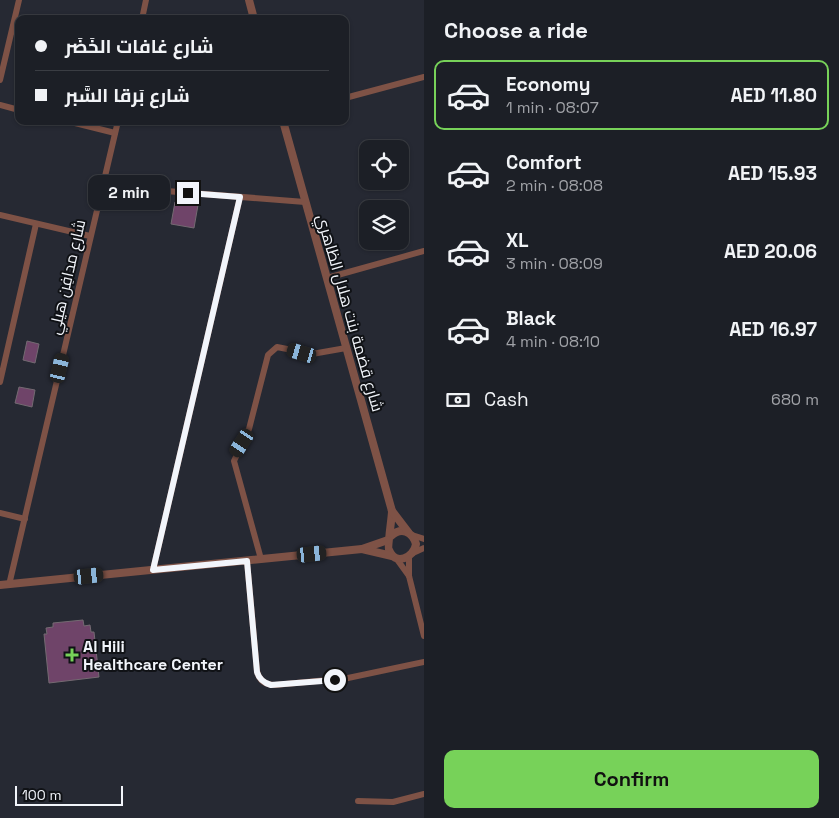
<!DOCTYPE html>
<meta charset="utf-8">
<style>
:root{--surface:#1c1f26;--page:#25272e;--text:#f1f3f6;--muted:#a0a2a7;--line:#3a3d43;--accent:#77d259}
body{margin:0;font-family:"Space Grotesk",Cairo,sans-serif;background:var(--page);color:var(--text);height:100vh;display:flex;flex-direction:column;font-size:19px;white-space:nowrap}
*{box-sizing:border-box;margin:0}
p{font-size:16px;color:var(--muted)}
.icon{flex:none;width:28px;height:28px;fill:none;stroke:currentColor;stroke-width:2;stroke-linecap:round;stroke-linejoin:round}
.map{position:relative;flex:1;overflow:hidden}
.side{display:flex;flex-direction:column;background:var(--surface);width:415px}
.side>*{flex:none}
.hud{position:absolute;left:15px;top:15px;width:334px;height:110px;border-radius:10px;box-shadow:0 1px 4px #0004,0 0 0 1px var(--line);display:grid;align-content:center;height:110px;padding:0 20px;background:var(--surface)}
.buttons{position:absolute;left:359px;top:140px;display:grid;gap:10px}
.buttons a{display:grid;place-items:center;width:50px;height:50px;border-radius:10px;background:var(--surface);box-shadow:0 1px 4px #0004,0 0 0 1px var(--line);font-size:25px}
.scale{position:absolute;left:15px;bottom:12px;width:108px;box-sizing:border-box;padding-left:5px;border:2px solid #f2f5fb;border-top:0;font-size:14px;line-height:18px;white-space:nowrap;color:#f2f5fb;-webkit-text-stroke:4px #101216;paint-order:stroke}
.end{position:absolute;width:22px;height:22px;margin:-11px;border:6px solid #f2f5fb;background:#111;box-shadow:0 0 0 2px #111}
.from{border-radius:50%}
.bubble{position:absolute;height:35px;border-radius:10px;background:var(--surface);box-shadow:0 1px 4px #0004,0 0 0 1px var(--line);font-size:16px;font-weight:700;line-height:35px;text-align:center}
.car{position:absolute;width:15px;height:30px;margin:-15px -8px;border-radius:6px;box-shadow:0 0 4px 1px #0007;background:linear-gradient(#222 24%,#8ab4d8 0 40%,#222 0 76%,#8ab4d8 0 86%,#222 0)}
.hud b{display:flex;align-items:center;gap:18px;height:48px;font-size:19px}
.hud b+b{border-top:1px solid var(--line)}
.hud i{width:12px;height:12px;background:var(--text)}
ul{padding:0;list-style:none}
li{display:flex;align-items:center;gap:15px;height:70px;margin:0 10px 8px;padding:0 10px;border:2px solid transparent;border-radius:10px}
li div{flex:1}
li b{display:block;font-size:19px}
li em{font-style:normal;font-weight:700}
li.current{border-color:var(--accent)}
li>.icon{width:45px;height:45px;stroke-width:1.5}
h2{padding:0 20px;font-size:22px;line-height:60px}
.pay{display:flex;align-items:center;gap:12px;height:55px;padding:0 20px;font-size:19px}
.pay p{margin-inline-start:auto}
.cta{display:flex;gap:10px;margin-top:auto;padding:10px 20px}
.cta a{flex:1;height:58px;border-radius:10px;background:var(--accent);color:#111;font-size:20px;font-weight:700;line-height:58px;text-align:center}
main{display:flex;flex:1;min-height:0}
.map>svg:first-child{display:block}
.building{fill:#6f4469;stroke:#746a72}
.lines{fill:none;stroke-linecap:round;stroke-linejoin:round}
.minor{stroke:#7e5246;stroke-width:6}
.tertiary{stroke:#7e5246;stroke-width:8}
.route{stroke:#f2f5fb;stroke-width:6}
.poi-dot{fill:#77d259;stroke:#101216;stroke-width:2}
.labels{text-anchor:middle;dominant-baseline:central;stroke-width:4;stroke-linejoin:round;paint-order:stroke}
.street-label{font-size:16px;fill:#f2f5fb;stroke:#101216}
.poi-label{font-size:16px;font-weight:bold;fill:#f2f5fb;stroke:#101216;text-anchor:start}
</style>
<main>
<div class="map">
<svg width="424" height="818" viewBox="0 0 424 818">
<rect width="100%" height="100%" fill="#262933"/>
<g class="building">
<path d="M175,202L198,205L194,228L171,224Z"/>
<path d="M27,341L39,344L35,363L23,360Z"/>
<path d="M19,387L35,390L32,407L15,403Z"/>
<path d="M83,620L84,626L90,625L91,632H94L99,677L49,683L44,634H47L46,628L53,627V623Z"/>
</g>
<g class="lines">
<g class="minor">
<path d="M142,19L146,0"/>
<path d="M0,80L19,0"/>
<path d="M345,98L424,77"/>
<path d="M0,105L19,110"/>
<path d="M67,121L115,133"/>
<path d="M103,186L305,202"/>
<path d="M0,215L90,236"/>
<path d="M327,278L424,251"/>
<path d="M0,382L36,224"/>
<path d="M0,513L25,519"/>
<path d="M412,535L424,539"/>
<path d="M413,553L424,548"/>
<path d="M409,556V576L424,636"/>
<path d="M396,558L409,576"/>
<path d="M261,559L234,461L249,429L268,355L277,347L312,354L346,348"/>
<path d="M247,561L257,671C259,680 265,685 275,685L348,678L424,662"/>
<path d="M153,570L240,197"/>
<path d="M9,585L118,121"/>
<path d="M358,801L393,802L424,794"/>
</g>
<g class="tertiary">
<path d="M249,0L254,19"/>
<path d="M283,121L392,511C392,518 387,547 389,550C395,566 414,558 416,544C412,531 401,527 391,536"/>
<path d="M392,511L408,532"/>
<path d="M362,549L392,556"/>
<path d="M0,585L362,549L388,540"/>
</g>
</g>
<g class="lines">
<path class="route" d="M188,193L240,197L153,570L247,561L257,672C259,679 264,683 271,685L335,680"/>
</g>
<path class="poi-dot" d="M69.5 647.5h5v5h5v5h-5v5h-5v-5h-5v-5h5z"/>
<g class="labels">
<g class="street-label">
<text transform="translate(67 277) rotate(-77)">شارع مدافِن هيلي</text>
<text transform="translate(350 313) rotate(74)">شارع قضمة بنت هلال الظاهري</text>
</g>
<g class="poi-label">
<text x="83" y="646">Al Hili<tspan x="83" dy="18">Healthcare Center</tspan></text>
</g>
</g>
</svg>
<div class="buttons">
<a><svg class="icon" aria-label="locate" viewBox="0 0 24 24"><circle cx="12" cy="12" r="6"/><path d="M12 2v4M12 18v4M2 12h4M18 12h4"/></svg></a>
<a><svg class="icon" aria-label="layers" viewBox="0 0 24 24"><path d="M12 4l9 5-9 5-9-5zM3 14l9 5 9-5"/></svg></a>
</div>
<div class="scale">100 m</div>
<i class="end from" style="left:335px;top:680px"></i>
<i class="end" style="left:188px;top:193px"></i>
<div class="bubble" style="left:88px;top:175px;width:82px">2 min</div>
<i class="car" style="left:302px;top:353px;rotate:286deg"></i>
<i class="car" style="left:60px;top:368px;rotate:13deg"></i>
<i class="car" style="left:242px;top:443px;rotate:213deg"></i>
<i class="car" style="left:312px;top:554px;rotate:84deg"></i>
<i class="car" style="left:89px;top:576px;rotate:84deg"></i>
<div class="hud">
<b><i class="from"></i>شارع غافات الخَضَر</b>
<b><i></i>شارع بَرقا السَّبر</b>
</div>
</div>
<section class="side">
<h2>Choose a ride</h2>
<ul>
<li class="current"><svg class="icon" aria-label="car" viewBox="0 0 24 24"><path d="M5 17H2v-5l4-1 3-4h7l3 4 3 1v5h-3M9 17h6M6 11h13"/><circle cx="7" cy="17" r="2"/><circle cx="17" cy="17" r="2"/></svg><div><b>Economy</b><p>1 min · 08:07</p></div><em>AED 11.80</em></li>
<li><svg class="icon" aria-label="car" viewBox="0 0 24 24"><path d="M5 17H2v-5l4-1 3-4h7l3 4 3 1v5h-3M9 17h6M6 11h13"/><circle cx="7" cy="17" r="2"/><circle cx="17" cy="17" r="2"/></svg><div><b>Comfort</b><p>2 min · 08:08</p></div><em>AED 15.93</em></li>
<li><svg class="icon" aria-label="car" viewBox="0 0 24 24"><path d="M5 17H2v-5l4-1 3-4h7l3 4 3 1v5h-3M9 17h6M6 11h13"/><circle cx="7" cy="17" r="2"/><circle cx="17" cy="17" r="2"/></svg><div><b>XL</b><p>3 min · 08:09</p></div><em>AED 20.06</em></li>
<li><svg class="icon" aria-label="car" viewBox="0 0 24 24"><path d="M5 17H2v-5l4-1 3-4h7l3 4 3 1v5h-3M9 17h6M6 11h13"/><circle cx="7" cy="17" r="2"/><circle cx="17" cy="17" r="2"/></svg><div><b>Black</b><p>4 min · 08:10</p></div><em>AED 16.97</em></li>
</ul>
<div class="pay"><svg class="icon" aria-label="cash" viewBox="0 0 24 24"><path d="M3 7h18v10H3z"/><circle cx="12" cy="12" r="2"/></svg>Cash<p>680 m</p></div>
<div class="cta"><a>Confirm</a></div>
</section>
</main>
